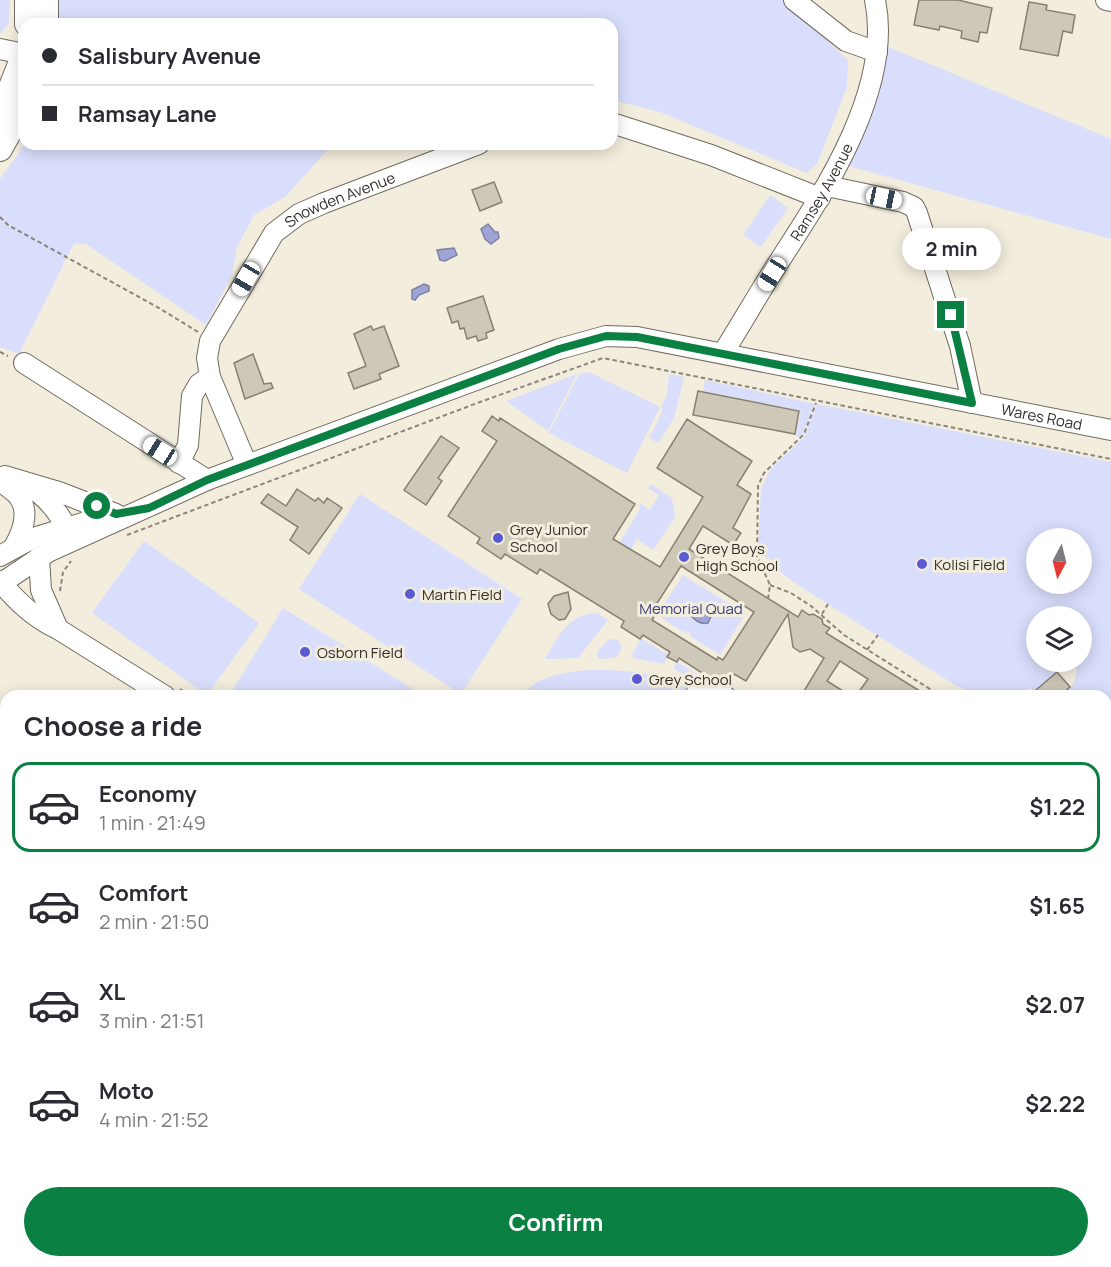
<!DOCTYPE html>
<meta charset="utf-8">
<style>
:root{--surface:#fff;--page:#f2f2f3;--text:#2b2b33;--muted:#7c7c81;--line:#e1e1e2;--accent:#0b8043}
body{margin:0;font-family:Manrope,sans-serif;background:var(--page);color:var(--text);height:100vh;display:flex;flex-direction:column;font-size:22px;white-space:nowrap}
*{box-sizing:border-box;margin:0}
p{font-size:20px;color:var(--muted)}
.icon{flex:none;width:33px;height:33px;fill:none;stroke:currentColor;stroke-width:2;stroke-linecap:round;stroke-linejoin:round}
.map{position:relative;flex:1;overflow:hidden}
.details{position:absolute;left:0px;top:690px;width:1112px;height:578px;display:flex;flex-direction:column;background:var(--surface);border-radius:18px 18px 0 0;box-shadow:0 3px 15px #0003}
.details>*{flex:none}
.guide{position:absolute;left:18px;top:18px;width:600px;height:132px;border-radius:18px;box-shadow:0 3px 15px #0003;display:grid;align-content:center;height:132px;padding:0 24px;background:var(--surface)}
.needle{width:39px;rotate:187deg}
.tools{position:absolute;left:1026px;top:528px;display:grid;gap:12px}
.tools a{display:grid;place-items:center;width:66px;height:66px;border-radius:50%;background:var(--surface);box-shadow:0 3px 15px #0003;font-size:30px}
.end{position:absolute;width:27px;height:27px;margin:-14px;border:8px solid #0b8043;background:#fff;box-shadow:0 0 0 3px #fff}
.from{border-radius:50%}
.bubble{position:absolute;height:42px;border-radius:21px;background:var(--surface);box-shadow:0 3px 15px #0003;font-size:20px;font-weight:700;line-height:42px;text-align:center}
.car{position:absolute;width:18px;height:36px;margin:-18px -9px;border-radius:8px;box-shadow:0 0 4px 2px #0007;background:linear-gradient(#fff 24%,#345 0 40%,#fff 0 76%,#345 0 86%,#fff 0)}
.guide b{display:flex;align-items:center;gap:21px;height:57px;font-size:22px}
.guide b+b{border-top:2px solid var(--line)}
.guide i{width:15px;height:15px;background:var(--text)}
ul{padding:0;list-style:none}
li{display:flex;align-items:center;gap:18px;height:90px;margin:0 12px 9px;padding:0 12px;border:3px solid transparent;border-radius:18px}
li div{flex:1}
li b{display:block;font-size:22px}
li em{font-style:normal;font-weight:700}
li.on{border-color:var(--accent)}
li>.icon{width:54px;height:54px;stroke-width:1.5}
h2{padding:0 24px;font-size:27px;line-height:72px}
.action{display:flex;gap:12px;margin-top:auto;padding:12px 24px}
.action a{flex:1;height:69px;border-radius:36px;background:var(--accent);color:#fff;font-size:24px;font-weight:700;line-height:69px;text-align:center}
.map>svg:first-child{display:block}
.green{fill:#d9defc;fill-rule:evenodd}
.water{fill:#9ea5d6;stroke:#7d81a2;stroke-width:1.5}
.building{fill:#cec8b9;stroke:#868072;stroke-width:1.5;fill-rule:evenodd}
.lines{fill:none;stroke-linecap:round;stroke-linejoin:round}
.minor-casing{stroke:#716c5e;stroke-width:22}
.major-casing{stroke:#716c5e;stroke-width:26}
.path{stroke:#8b867c;stroke-width:2;stroke-dasharray:4.5 3;stroke-linecap:butt}
.minor{stroke:#fff;stroke-width:20}
.major{stroke:#fff;stroke-width:24}
.route{stroke:#0b8043;stroke-width:8}
.poi-dot{fill:#5a5bd3;stroke:#f3eddd;stroke-width:2}
.labels{text-anchor:middle;dominant-baseline:central;stroke-width:6;stroke-linejoin:round;paint-order:stroke}
.street-label{font-size:15px;fill:#312e28;stroke:#f3eddd}
.poi-label{font-size:15px;fill:#312e28;stroke:#f3eddd;text-anchor:start}
.park-label{font-size:15px;fill:#3a3d7a;stroke:#f3eddd}
</style>
<div class="map">
<svg width="1111" height="1267" viewBox="0 0 1111 1267">
<rect width="100%" height="100%" fill="#f3eddd"/>
<g class="green">
<path d="M0,0H10L9,23L0,34Z"/>
<path d="M59,0H784L848,60L847,87L817,164L807,173L660,112L612,100V24H58Z"/>
<path d="M886,46L1111,139V239L849,166L880,93Z"/>
<path d="M25,144H333L285,197L254,215L237,247L232,275L206,325L86,244L74,243L19,354L0,347V179Z"/>
<path d="M770,195L788,208L761,247L743,235Z"/>
<path d="M589,372L660,407L627,473L549,433L579,374Z"/>
<path d="M577,374L548,431L506,401Z"/>
<path d="M669,374L684,377L674,418L658,443L649,438L663,410L661,408L667,394Z"/>
<path d="M705,380L815,404L803,433L799,437L796,436L801,411L799,410L703,391Z"/>
<path d="M817,404L1111,462V740L1106,737V696H1060L1073,685L1077,670L1073,666L1076,662H1082V616H1036V662H1069L1034,692L1031,688L1017,693H988L987,695L973,693L955,685L798,585L768,563L770,556L768,559L758,552L761,489L770,470L804,437ZM1036,538H1082V584H1036Z"/>
<path d="M651,484L672,498L675,517L653,550L637,539L631,549L620,542L640,509L639,503L650,510L659,495L648,488Z"/>
<path d="M360,494L522,599L461,694L299,589Z"/>
<path d="M144,541L259,623L207,695L92,613Z"/>
<path d="M683,575L745,614L720,655L690,636L691,634L686,631L685,633L657,615Z"/>
<path d="M283,608L424,696H229Z"/>
<path d="M592,613H597L608,620L578,658L545,659C558,638 564,619 592,613Z"/>
<path d="M641,638L668,655L664,664L633,658L632,655Z"/>
<path d="M609,639L618,640L622,647L618,655L614,658L600,659L597,656V652Z"/>
<path d="M676,662H677L705,679L700,684L674,669Z"/>
<path d="M589,670C632,670 662,672 700,696H522C539,674 564,673 589,670Z"/>
<path d="M1106,746L1111,750V982L1106,992Z"/>
</g>
<g class="water">
<path d="M488,224L495,232H498L499,238L491,244L485,239L481,229Z"/>
<path d="M454,248L457,255L445,261L440,260L437,250Z"/>
<path d="M424,284L429,286V291L419,295L415,300L412,299V290Z"/>
<path d="M696,604L705,607L712,614L708,623C700,625 695,620 689,614L691,608Z"/>
</g>
<g class="building">
<path d="M919,0H958L992,8L987,33L980,32L978,42L961,38L962,31L940,26L939,30L914,25Z"/>
<path d="M1029,2L1047,5L1046,10L1075,15L1072,33L1063,31L1058,56L1020,49Z"/>
<path d="M494,182L502,202L480,211L472,190Z"/>
<path d="M483,296L494,330L486,333L487,338L478,341L476,336L467,339L464,328L460,329L458,321L452,323L447,308Z"/>
<path d="M371,326L373,330L384,326L399,366L379,374L381,379L354,389L348,373L366,366L354,334Z"/>
<path d="M253,354L264,384L271,383L273,388L245,399L234,363Z"/>
<path d="M698,391L799,411L795,434L693,415Z"/>
<path d="M492,416L499,421L500,418L635,504L613,539L660,567L703,497L657,468L687,419L719,440L752,461L737,485L751,494L733,528L741,533L733,545L703,526L689,549L798,617L802,610L809,615L813,614L822,619L823,624L830,628L826,633L928,696H856L868,679L840,661L827,681L851,696H801L824,658L810,649L800,652L793,647L788,614L746,681L734,674L727,684L720,683L706,678L707,676L679,658L677,662L667,657L670,652L643,635L640,639L621,627L624,621L540,569L537,574L505,554L501,559L477,543L480,538L448,516L497,441L482,431ZM681,566L754,612L723,660L718,657L717,660L652,620L654,617L650,614Z"/>
<path d="M441,436L459,448L438,478L442,481L426,505L404,490Z"/>
<path d="M297,489L315,501L318,498L324,503L327,498L342,508L309,554L290,540L298,527L261,503L268,494L286,506Z"/>
<path d="M568,592L571,609L565,619L559,620L551,614L548,604L554,596Z"/>
<path d="M1057,672L1070,687L1060,696H1041L1036,690Z"/>
</g>
<g class="lines">
<defs>
<g id="minor">
<path d="M794,0L846,41L877,52"/>
<path d="M1106,0L1111,1"/>
<path d="M0,49L24,54"/>
<path d="M612,123L711,155L820,198"/>
<path d="M827,186L903,202L914,207L917,213L960,346L972,403"/>
<path id="s1" d="M723,353C740,326 756,298 773,271C820,198 894,91 875,0"/>
<path d="M24,363L207,480"/>
<path d="M179,463L188,445L192,396L199,384L210,377"/>
<path id="s2" d="M247,465L210,377L207,358L210,341L274,233L299,214L324,203L479,144"/>
<path d="M5,476L59,492L116,514"/>
<path d="M0,481C6,486 15,491 19,497C30,512 22,533 14,547"/>
<path d="M30,487C50,499 62,516 71,538"/>
<path d="M0,556L33,538L103,517"/>
<path d="M39,557L41,590L58,629"/>
<path d="M0,581C16,601 34,618 58,629L165,696"/>
<path id="s3" d="M0,584L48,552L207,480L559,349L606,336L637,337L1111,430"/>
<path d="M697,687L717,695L725,696"/>
<path d="M0,718L6,722"/>
<path d="M1106,740L1111,744"/>
<path d="M0,973L6,972"/>
<path d="M1106,1023L1111,1014"/>
<path d="M0,1058L6,1064"/>
<path d="M6,1237V1240"/>
<path d="M22,1262L26,1267"/>
<path d="M208,1262L210,1267"/>
<path d="M288,1262L297,1267"/>
<path d="M469,1262L478,1267"/>
<path d="M1064,1262L1072,1267"/>
<path d="M724,1267L727,1262"/>
</g>
<g id="major">
<path d="M46,0V24"/>
<path d="M27,24V0"/>
<path d="M0,115L24,54"/>
<path d="M0,149L24,106"/>
<path d="M0,824L6,827"/>
<path d="M0,852L6,855"/>
<path d="M657,1262L666,1267"/>
<path d="M695,1262L703,1267"/>
</g>
</defs>
<use href="#minor" class="minor-casing"/>
<use href="#major" class="major-casing"/>
<g class="path">
<path d="M0,217L8,225L159,308L198,332"/>
<path d="M0,352L8,356"/>
<path d="M127,535L480,402L603,358L1111,459"/>
<path d="M770,585L791,593L811,606L844,635L941,696"/>
<path d="M60,591L63,572L71,561"/>
<path d="M768,599L770,585L757,556L758,486L764,473L804,434L816,403"/>
<path d="M822,614L828,604"/>
<path d="M867,650L878,635"/>
<path d="M180,689L190,696"/>
<path d="M1106,997L1111,988"/>
</g>
<use href="#minor" class="minor"/>
<use href="#major" class="major"/>
</g>
<g class="lines">
<path class="route" d="M97,506L116,514L149,508L207,480L559,349L606,336L637,337L972,403L951,315"/>
</g>
<g class="poi-dot">
<circle cx="498" cy="538" r="6"/>
<circle cx="684" cy="557" r="6"/>
<circle cx="922" cy="564" r="6"/>
<circle cx="410" cy="594" r="6"/>
<circle cx="305" cy="652" r="6"/>
<circle cx="637" cy="679" r="6"/>
</g>
<g class="labels">
<g class="street-label">
<text stroke="none"><textPath href="#s1" startOffset="189">Ramsey Avenue</textPath></text>
<text stroke="none"><textPath href="#s2" startOffset="332">Snowden Avenue</textPath></text>
<text stroke="none"><textPath href="#s3" startOffset="1100">Wares Road</textPath></text>
</g>
<g class="poi-label">
<text x="510" y="529">Grey Junior<tspan x="510" dy="17">School</tspan></text>
<text x="696" y="548">Grey Boys<tspan x="696" dy="17">High School</tspan></text>
<text x="934" y="564">Kolisi Field</text>
<text x="422" y="594">Martin Field</text>
<text x="317" y="652">Osborn Field</text>
<text x="649" y="679">Grey School</text>
</g>
<g class="park-label">
<text x="691" y="608">Memorial Quad</text>
</g>
</g>
</svg>
<div class="tools">
<a><svg class="needle" viewBox="-14 -14 28 28"><path d="M0-13l5 13h-10z" fill="#e53935"/><path d="M0 13l5-13h-10z" fill="#7c7c81"/></svg></a>
<a><svg class="icon" aria-label="layers" viewBox="0 0 24 24"><path d="M12 4l9 5-9 5-9-5zM3 14l9 5 9-5"/></svg></a>
</div>
<i class="end from" style="left:97px;top:506px"></i>
<i class="end" style="left:951px;top:315px"></i>
<div class="bubble" style="left:902px;top:228px;width:99px">2 min</div>
<i class="car" style="left:884px;top:198px;rotate:102deg"></i>
<i class="car" style="left:772px;top:274px;rotate:212deg"></i>
<i class="car" style="left:246px;top:279px;rotate:210deg"></i>
<i class="car" style="left:160px;top:451px;rotate:302deg"></i>
<div class="guide">
<b><i class="from"></i>Salisbury Avenue</b>
<b><i></i>Ramsay Lane</b>
</div>
<section class="details">
<h2>Choose a ride</h2>
<ul>
<li class="on"><svg class="icon" aria-label="car" viewBox="0 0 24 24"><path d="M5 17H2v-5l4-1 3-4h7l3 4 3 1v5h-3M9 17h6M6 11h13"/><circle cx="7" cy="17" r="2"/><circle cx="17" cy="17" r="2"/></svg><div><b>Economy</b><p>1 min · 21:49</p></div><em>$1.22</em></li>
<li><svg class="icon" aria-label="car" viewBox="0 0 24 24"><path d="M5 17H2v-5l4-1 3-4h7l3 4 3 1v5h-3M9 17h6M6 11h13"/><circle cx="7" cy="17" r="2"/><circle cx="17" cy="17" r="2"/></svg><div><b>Comfort</b><p>2 min · 21:50</p></div><em>$1.65</em></li>
<li><svg class="icon" aria-label="car" viewBox="0 0 24 24"><path d="M5 17H2v-5l4-1 3-4h7l3 4 3 1v5h-3M9 17h6M6 11h13"/><circle cx="7" cy="17" r="2"/><circle cx="17" cy="17" r="2"/></svg><div><b>XL</b><p>3 min · 21:51</p></div><em>$2.07</em></li>
<li><svg class="icon" aria-label="car" viewBox="0 0 24 24"><path d="M5 17H2v-5l4-1 3-4h7l3 4 3 1v5h-3M9 17h6M6 11h13"/><circle cx="7" cy="17" r="2"/><circle cx="17" cy="17" r="2"/></svg><div><b>Moto</b><p>4 min · 21:52</p></div><em>$2.22</em></li>
</ul>
<div class="action"><a>Confirm</a></div>
</section>
</div>
